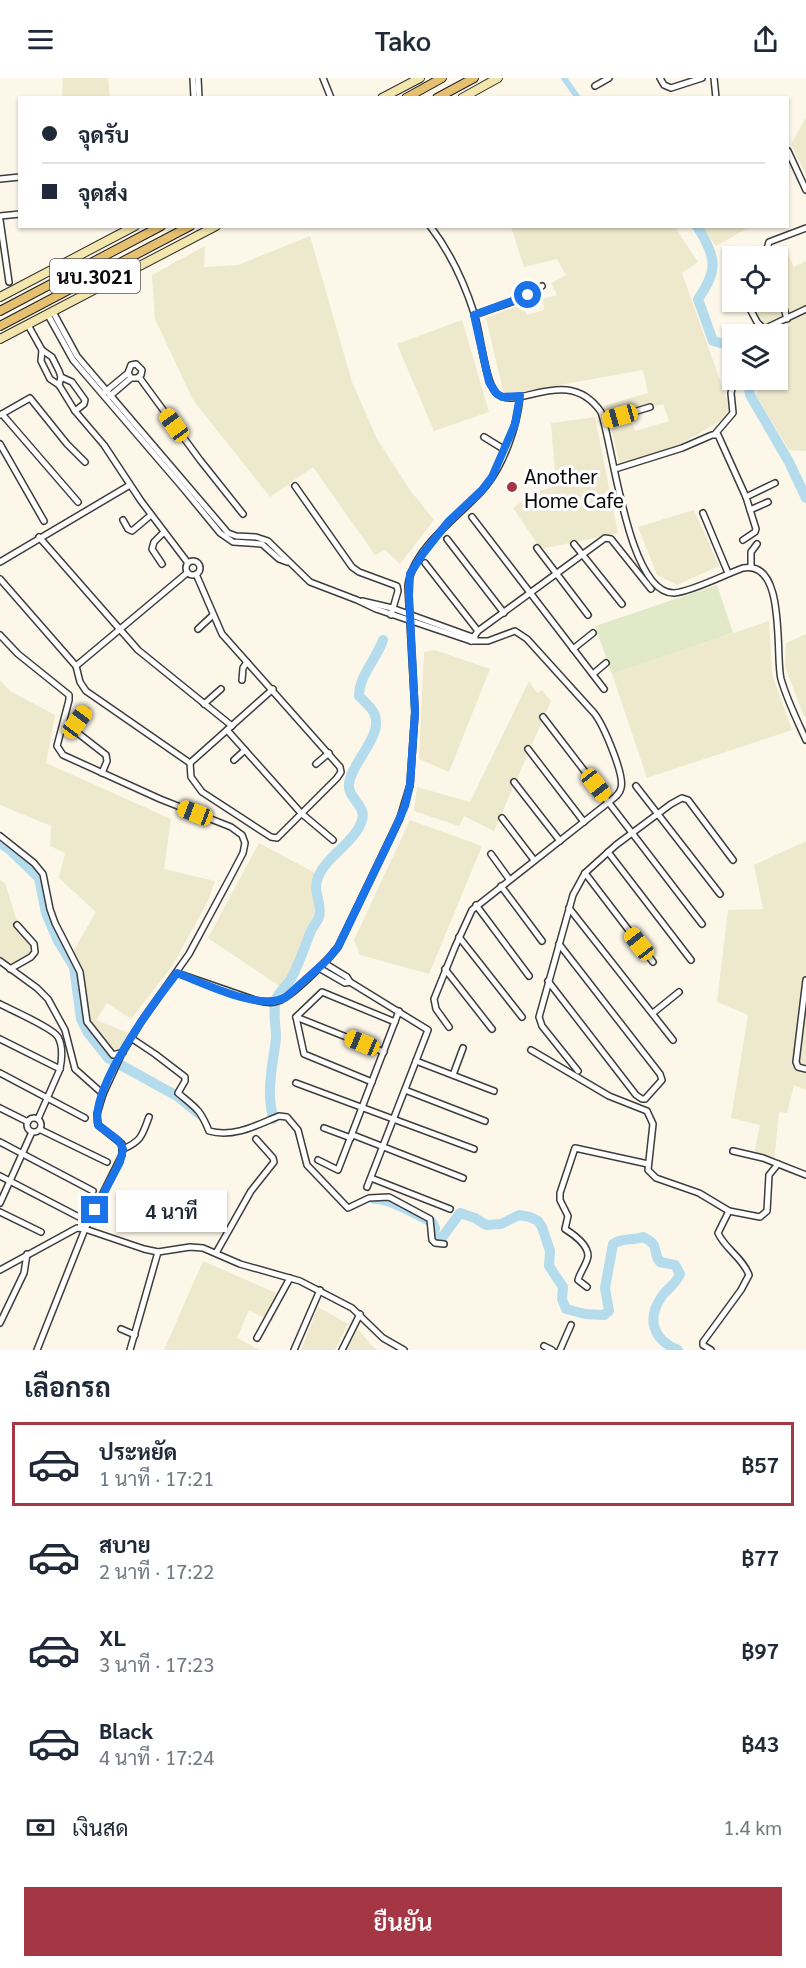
<!DOCTYPE html>
<html lang="th">
<meta charset="utf-8">
<style>
:root{--surface:#fff;--page:#f6f6f7;--text:#1f2937;--muted:#747a83;--line:#e0e1e3;--accent:#a53644}
body{margin:0;font-family:Georgia,Sarabun,serif;background:var(--page);color:var(--text);height:100vh;display:flex;flex-direction:column;font-size:22px;white-space:nowrap}
*{box-sizing:border-box;margin:0}
p{font-size:20px;color:var(--muted)}
.icon{flex:none;width:33px;height:33px;fill:none;stroke:currentColor;stroke-width:2;stroke-linecap:round;stroke-linejoin:round}
.map{position:relative;height:1272px;overflow:hidden}
.side{display:flex;flex-direction:column;background:var(--surface);flex:1}
.side>*{flex:none}
.banner{position:absolute;left:18px;top:18px;width:771px;height:132px;border-radius:0px;box-shadow:0 2px 4px #0004;display:grid;align-content:center;height:132px;padding:0 24px;background:var(--surface)}
.buttons{position:absolute;left:722px;top:168px;display:grid;gap:12px}
.buttons a{display:grid;place-items:center;width:66px;height:66px;border-radius:0px;background:var(--surface);box-shadow:0 2px 4px #0004;font-size:30px}
.end{position:absolute;width:27px;height:27px;margin:-14px;border:8px solid #1a73e8;background:#fff;box-shadow:0 0 0 3px #fff}
.from{border-radius:50%}
.bubble{position:absolute;height:42px;border-radius:0px;background:var(--surface);box-shadow:0 2px 4px #0004;font-size:20px;font-weight:600;line-height:42px;text-align:center}
.car{position:absolute;width:18px;height:36px;margin:-18px -9px;border-radius:8px;box-shadow:0 0 4px 2px #0007;background:linear-gradient(#f5c518 24%,#345 0 40%,#f5c518 0 76%,#345 0 86%,#f5c518 0)}
.banner b{display:flex;align-items:center;gap:21px;height:57px;font-size:22px}
.banner b+b{border-top:2px solid var(--line)}
.banner i{width:15px;height:15px;background:var(--text)}
ul{padding:0;list-style:none}
li{display:flex;align-items:center;gap:18px;height:84px;margin:0 12px 9px;padding:0 12px;border:3px solid transparent;border-radius:0px}
li div{flex:1}
li b{display:block;font-size:22px}
li em{font-style:normal;font-weight:600}
li.active{border-color:var(--accent)}
li>.icon{width:54px;height:54px;stroke-width:1.5}
h2{padding:0 24px;font-size:27px;line-height:72px}
.pay{display:flex;align-items:center;gap:15px;height:66px;padding:0 24px;font-size:22px}
.pay p{margin-inline-start:auto}
.primary-button{display:flex;gap:12px;margin-top:auto;padding:12px 24px}
.primary-button a{flex:1;height:69px;border-radius:0px;background:var(--accent);color:#fff;font-size:24px;font-weight:600;line-height:69px;text-align:center}
header{display:flex;justify-content:space-between;align-items:center;height:78px;padding:0 24px;background:var(--surface);font-size:27px;font-weight:600}
.map>svg:first-child{display:block}
.farmland{fill:#eee9cd}
.pitch{fill:#e1e9c9}
.lines{fill:none;stroke-linecap:round;stroke-linejoin:round}
.canal{stroke:#b5dcec;stroke-width:6}
.river{stroke:#b5dcec;stroke-width:10}
.street-casing{stroke:#3d3d3d;stroke-width:8}
.secondary-casing{stroke:#2c2c2c;stroke-width:10}
.primary-casing{stroke:#1b1b1b;stroke-width:10}
.street{stroke:#fff;stroke-width:5}
.secondary{stroke:#f3e6ad;stroke-width:8}
.primary{stroke:#e5c070;stroke-width:8}
.route{stroke:#1a73e8;stroke-width:8}
.poi-dot{fill:#a53644;stroke:#fff;stroke-width:2}
.labels{text-anchor:middle;dominant-baseline:central;stroke-width:6;stroke-linejoin:round;paint-order:stroke}
.shield{fill:#fff;stroke:#545454;stroke-width:1.5}
.shield-label{font-size:20px;font-weight:bold;fill:#0a0a0a}
.poi-label{font-size:21px;fill:#0a0a0a;stroke:#fff;text-anchor:start}
</style>
<header><svg class="icon" aria-label="menu" viewBox="0 0 24 24"><path d="M4 6h16M4 12h16M4 18h16"/></svg>Tako<svg class="icon" aria-label="share" viewBox="0 0 24 24"><path d="M12 15V3M7 8l5-5 5 5M5 13v7h14v-7"/></svg></header>
<div class="map">
<svg width="806" height="1272" viewBox="0 0 806 1272">
<rect width="100%" height="100%" fill="#fcf7e9"/>
<g class="farmland">
<path d="M63,0H108L110,19H62Z"/>
<path d="M806,39V97L791,66Z"/>
<path d="M511,149H675L698,184L682,195L732,336L676,369L620,387L611,349L631,343L635,353L669,343L663,326L608,342L603,328L648,315L643,292L504,317L486,240L522,226L527,237L544,232L543,221L557,217L551,205L566,197L557,181L524,189Z"/>
<path d="M702,149H750L716,168Z"/>
<path d="M310,158L352,304L377,361L410,412L434,442L400,486L385,472L375,477L313,389L270,419L193,322L155,241L152,197L205,168L204,189L238,187Z"/>
<path d="M785,170L794,189L806,183V373L789,372L756,317L762,302H777V256H756L746,224H777V178H766Z"/>
<path d="M462,242L489,334L434,353L397,266Z"/>
<path d="M595,339L618,455L541,471L513,430L533,415L556,408L551,345Z"/>
<path d="M694,432L719,488L677,507L657,497L638,449Z"/>
<path d="M769,543L772,596L792,652L647,700L612,596Z"/>
<path d="M806,556V638L804,639L785,588L786,565Z"/>
<path d="M435,572L490,591L449,694L419,681L424,574Z"/>
<path d="M0,602L10,613L55,637L46,685L171,741L164,791L215,803L207,825L172,888L131,941L107,925L96,942L129,955L115,979L88,946L78,888L71,877L96,834L59,800L65,775L50,768L51,748L0,727Z"/>
<path d="M529,603L537,615L542,612L551,623L494,753L464,738L459,748L414,733L417,709L470,724Z"/>
<path d="M410,742L482,768L429,896L360,877L354,862Z"/>
<path d="M806,763V1012L794,1007L787,1035L779,1034L774,1084L754,1076L760,1047L731,1040L748,937L717,924L728,832L763,831L754,787Z"/>
<path d="M259,765L315,795L314,837L307,872L281,909L208,860Z"/>
<path d="M0,802L5,805L16,840L36,875L11,889L0,881Z"/>
<path d="M203,1183L283,1218L272,1244L249,1232L237,1260L260,1272H164Z"/>
<path d="M318,1229L348,1246L335,1272H301Z"/>
<path d="M358,1251L373,1269L378,1272H347Z"/>
</g>
<path class="pitch" d="M717,507L733,555L612,596L595,548Z"/>
<g class="lines">
<path class="canal" d="M564,0L578,20"/>
<g class="river">
<path d="M697,148C716,180 719,191 698,221L713,263L732,268"/>
<path d="M754,302L749,311L750,317L789,384L806,420"/>
<path d="M0,765L9,771L39,800L46,835L58,863L74,889L81,941L88,955L108,980L177,1018L199,1036"/>
<path d="M273,1041C272,1034 270,1026 270,1018C269,999 274,979 276,960C276,947 272,931 277,919C280,913 287,907 291,901C299,886 304,871 310,855C312,849 317,845 319,839C323,825 312,815 318,799C327,777 355,765 362,742C367,728 347,720 349,706C351,684 385,657 374,635C371,629 364,623 359,618C359,598 376,582 383,562"/>
<path d="M374,1121C389,1120 417,1137 432,1144L435,1150L433,1161L436,1164L441,1161L460,1135L475,1140L486,1147L501,1146L519,1137L530,1139L538,1143L542,1149L550,1173L549,1188L563,1209L562,1221L566,1231L585,1236L604,1237L609,1233L605,1210L613,1166C623,1159 632,1163 643,1159C662,1168 651,1173 660,1184L675,1187L680,1196C676,1206 668,1210 662,1218C646,1241 653,1262 678,1272"/>
</g>
<defs>
<g id="street">
<path d="M193,0L194,20"/>
<path d="M198,0L199,20"/>
<path d="M323,0L331,20"/>
<path d="M660,0L664,7L671,10L702,0"/>
<path d="M714,0L716,20"/>
<path d="M595,8L609,0"/>
<path d="M788,73L806,112"/>
<path d="M0,101L20,99"/>
<path d="M0,138L20,136"/>
<path d="M0,142L9,204"/>
<path d="M430,148C450,174 464,204 474,235C480,253 485,304 496,315C516,335 567,285 601,334C613,367 628,516 674,515C691,514 726,496 743,490C787,481 775,578 781,601C787,622 797,642 806,662"/>
<path d="M751,178L767,171"/>
<path d="M769,178L767,171L769,164L806,150"/>
<path d="M777,205L787,241"/>
<path d="M749,229L757,244L764,251L806,231"/>
<path d="M53,234L77,278L228,455L236,458L256,459L268,463L310,504L357,522L376,531L471,563H488L515,553L527,561L594,635C603,646 625,697 621,710C620,716 614,720 609,724L472,832L455,869L434,921L436,931L449,949"/>
<path d="M48,237L73,282L183,410L220,455L233,464L262,466L279,481L287,484"/>
<path d="M474,237L517,222L542,208"/>
<path d="M28,247L42,272L52,279L59,293L61,299L59,307"/>
<path d="M42,272L41,283L50,301L59,307L75,333L104,367L141,423L188,485"/>
<path d="M61,299L72,304L85,322L84,326L75,333"/>
<path d="M139,299L200,382L243,436"/>
<path d="M105,314L128,295L131,287L136,286L142,292L141,297L137,300H131L128,295"/>
<path d="M110,318L131,300"/>
<path d="M2,336L78,424"/>
<path d="M0,337L30,320L67,366L85,384"/>
<path d="M604,343L650,329"/>
<path d="M715,356L733,335L731,315L734,302"/>
<path d="M484,359L505,372"/>
<path d="M0,366L44,443"/>
<path d="M615,391L682,370L712,357H718L746,419L756,451L755,454L743,462"/>
<path d="M295,408L352,489L359,494L397,508L398,513L391,537"/>
<path d="M746,419L775,405"/>
<path d="M750,432L768,424"/>
<path d="M703,435L728,495"/>
<path d="M472,439L604,611"/>
<path d="M123,442L128,451L132,453L151,437"/>
<path d="M39,459L138,572L232,648"/>
<path d="M447,461L504,535"/>
<path d="M574,466L622,526"/>
<path d="M537,470L588,537"/>
<circle cx="193" cy="490" r="7"/>
<path d="M0,484L130,407"/>
<path d="M425,485L478,553"/>
<path d="M162,486L152,471L154,464L164,454"/>
<path d="M751,488V474L757,466"/>
<path d="M0,501L76,588L80,604L86,613L190,685L191,699L202,714L271,759L277,760L337,700L341,694L340,689L222,556L196,496"/>
<path d="M362,523L392,530L475,560"/>
<path d="M198,551L213,537"/>
<path d="M0,557L18,576L69,617V622L57,668L63,677L160,721L231,749L242,757L245,765L243,775L232,796L189,876L141,944L121,977L103,1016L97,1036L98,1047L122,1066V1077L85,1151L37,1272"/>
<path d="M471,563L478,553L605,460L611,461L651,511"/>
<path d="M573,571L593,555"/>
<path d="M76,588L187,495"/>
<path d="M593,596L606,585"/>
<path d="M242,602L243,590L247,584"/>
<path d="M204,626L221,611"/>
<path d="M86,633L75,648L74,652L106,677L107,683L102,695"/>
<path d="M543,639L702,846"/>
<path d="M227,652L301,735L333,762"/>
<path d="M528,671L584,744"/>
<path d="M234,682L245,672"/>
<path d="M190,685L273,611"/>
<path d="M316,686L329,675"/>
<path d="M514,704L560,763"/>
<path d="M636,708L720,816"/>
<path d="M502,740L534,782"/>
<path d="M0,758L34,785L43,796L50,831L55,845L80,894L87,944L113,977L123,974"/>
<path d="M608,774L691,882"/>
<path d="M491,776L509,801"/>
<path d="M585,795L653,884"/>
<path d="M501,808L542,863"/>
<path d="M476,827L529,898"/>
<path d="M569,830L673,962"/>
<path d="M459,859L522,939"/>
<path d="M0,883L37,910L48,921L65,952L75,991L103,1016"/>
<path d="M319,890L345,905L350,904L347,899L324,885"/>
<path d="M10,891L31,879L35,874L34,866L17,847"/>
<path d="M445,891L492,951"/>
<path d="M177,895L255,922C262,924 271,926 278,923C292,919 329,881 338,869L400,740L410,707L415,634L408,508C412,469 463,436 486,408C505,384 517,348 520,318"/>
<path d="M806,902L796,984L798,989L806,991"/>
<path d="M548,903L636,1017L642,1021H645L662,1002L660,996L559,866"/>
<path d="M350,904L428,952L367,1109"/>
<path d="M0,926C11,932 53,950 58,959C63,968 62,981 60,991L38,1041"/>
<path d="M653,935L679,914"/>
<path d="M296,939L384,974"/>
<path d="M131,960L155,976L185,999V1003L178,1015C196,1030 200,1031 209,1053C234,1060 257,1047 279,1038L287,1039L298,1052L307,1087L348,1130L369,1120L389,1119L430,1141L432,1162L435,1165L444,1166"/>
<path d="M0,961L60,991"/>
<path d="M531,972L609,1018L647,1033L653,1046L648,1092L656,1100L699,1115L729,1133L760,1139L767,1133L769,1097L778,1086"/>
<path d="M416,983L494,1013"/>
<path d="M578,993L542,948L539,939L573,817L585,795L616,767L671,726L682,720L688,722L733,782"/>
<path d="M0,995L85,1040"/>
<path d="M453,997L463,970"/>
<path d="M372,1004L304,976L296,939L322,914L395,944"/>
<path d="M296,1005L474,1071"/>
<path d="M405,1012L485,1043"/>
<path d="M0,1030L28,1044"/>
<circle cx="34" cy="1047" r="7"/>
<path d="M324,1050L351,1060"/>
<path d="M41,1052L107,1084"/>
<path d="M353,1057L463,1100"/>
<path d="M0,1064L93,1113"/>
<path d="M123,1071C142,1063 142,1057 149,1039"/>
<path d="M733,1073L763,1080L806,1097"/>
<path d="M318,1082L338,1092L399,933"/>
<path d="M0,1098L79,1139"/>
<path d="M371,1100L450,1131"/>
<path d="M0,1125L32,1054"/>
<path d="M0,1134L41,1154"/>
<path d="M216,1175L251,1113L274,1084L273,1080L256,1061"/>
<path d="M0,1192L77,1150L85,1151L144,1171L158,1174L190,1169L203,1170L240,1186L300,1203L352,1230L383,1260L404,1272"/>
<path d="M587,1209L578,1202C580,1194 587,1186 588,1178C588,1167 573,1156 565,1151L568,1138L560,1122V1115L575,1070L648,1086"/>
<path d="M0,1245L24,1195L27,1176"/>
<path d="M121,1251L135,1257"/>
<path d="M257,1260L290,1200"/>
<path d="M544,1268L552,1272"/>
<path d="M130,1272L158,1174"/>
<path d="M294,1272L320,1212"/>
<path d="M342,1272L360,1236"/>
<path d="M560,1272L571,1247"/>
<path d="M711,1272L703,1267V1264L741,1212L749,1197C743,1180 725,1171 718,1155L729,1133"/>
</g>
<g id="secondary">
<path d="M382,20L420,0"/>
<path d="M462,20L498,0"/>
<path d="M0,219L135,148"/>
<path d="M0,261L216,148"/>
</g>
<g id="primary">
<path d="M406,20L442,0"/>
<path d="M437,20L474,0"/>
<path d="M0,233L161,148"/>
<path d="M0,248L190,148"/>
</g>
</defs>
<use href="#street" class="street-casing"/>
<use href="#secondary" class="secondary-casing"/>
<use href="#primary" class="primary-casing"/>
<use href="#street" class="street"/>
<use href="#secondary" class="secondary"/>
<use href="#primary" class="primary"/>
</g>
<g class="lines">
<path class="route" d="M95,1132L120,1084L123,1071L119,1063L98,1047C89,1011 154,924 177,895C203,905 261,934 286,919L325,884L338,869L393,755L405,728L410,707L415,634L409,517L410,496L422,477L448,444L482,412L492,399L515,346L520,318L502,319L496,315L489,304L474,237L528,217"/>
</g>
<circle class="poi-dot" cx="512" cy="409" r="6"/>
<g class="labels">
<rect class="shield" x="50" y="181" width="90" height="34" rx="4.5"/>
<g class="shield-label">
<text x="95" y="198">นบ.3021</text>
</g>
<g class="poi-label">
<text x="524" y="397">Another<tspan x="524" dy="24">Home Cafe</tspan></text>
</g>
</g>
</svg>
<div class="buttons">
<a><svg class="icon" aria-label="locate" viewBox="0 0 24 24"><circle cx="12" cy="12" r="6"/><path d="M12 2v4M12 18v4M2 12h4M18 12h4"/></svg></a>
<a><svg class="icon" aria-label="layers" viewBox="0 0 24 24"><path d="M12 4l9 5-9 5-9-5zM3 14l9 5 9-5"/></svg></a>
</div>
<i class="end from" style="left:528px;top:217px"></i>
<i class="end" style="left:95px;top:1132px"></i>
<div class="bubble" style="left:116px;top:1112px;width:111px">4 นาที</div>
<i class="car" style="left:620px;top:338px;rotate:254deg"></i>
<i class="car" style="left:174px;top:347px;rotate:324deg"></i>
<i class="car" style="left:77px;top:644px;rotate:37deg"></i>
<i class="car" style="left:596px;top:707px;rotate:142deg"></i>
<i class="car" style="left:195px;top:735px;rotate:291deg"></i>
<i class="car" style="left:639px;top:866px;rotate:322deg"></i>
<i class="car" style="left:362px;top:965px;rotate:292deg"></i>
<div class="banner">
<b><i class="from"></i>จุดรับ</b>
<b><i></i>จุดส่ง</b>
</div>
</div>
<section class="side">
<h2>เลือกรถ</h2>
<ul>
<li class="active"><svg class="icon" aria-label="car" viewBox="0 0 24 24"><path d="M5 17H2v-5l4-1 3-4h7l3 4 3 1v5h-3M9 17h6M6 11h13"/><circle cx="7" cy="17" r="2"/><circle cx="17" cy="17" r="2"/></svg><div><b>ประหยัด</b><p>1 นาที · 17:21</p></div><em>฿57</em></li>
<li><svg class="icon" aria-label="car" viewBox="0 0 24 24"><path d="M5 17H2v-5l4-1 3-4h7l3 4 3 1v5h-3M9 17h6M6 11h13"/><circle cx="7" cy="17" r="2"/><circle cx="17" cy="17" r="2"/></svg><div><b>สบาย</b><p>2 นาที · 17:22</p></div><em>฿77</em></li>
<li><svg class="icon" aria-label="car" viewBox="0 0 24 24"><path d="M5 17H2v-5l4-1 3-4h7l3 4 3 1v5h-3M9 17h6M6 11h13"/><circle cx="7" cy="17" r="2"/><circle cx="17" cy="17" r="2"/></svg><div><b>XL</b><p>3 นาที · 17:23</p></div><em>฿97</em></li>
<li><svg class="icon" aria-label="car" viewBox="0 0 24 24"><path d="M5 17H2v-5l4-1 3-4h7l3 4 3 1v5h-3M9 17h6M6 11h13"/><circle cx="7" cy="17" r="2"/><circle cx="17" cy="17" r="2"/></svg><div><b>Black</b><p>4 นาที · 17:24</p></div><em>฿43</em></li>
</ul>
<div class="pay"><svg class="icon" aria-label="cash" viewBox="0 0 24 24"><path d="M3 7h18v10H3z"/><circle cx="12" cy="12" r="2"/></svg>เงินสด<p>1.4 km</p></div>
<div class="primary-button"><a>ยืนยัน</a></div>
</section>
